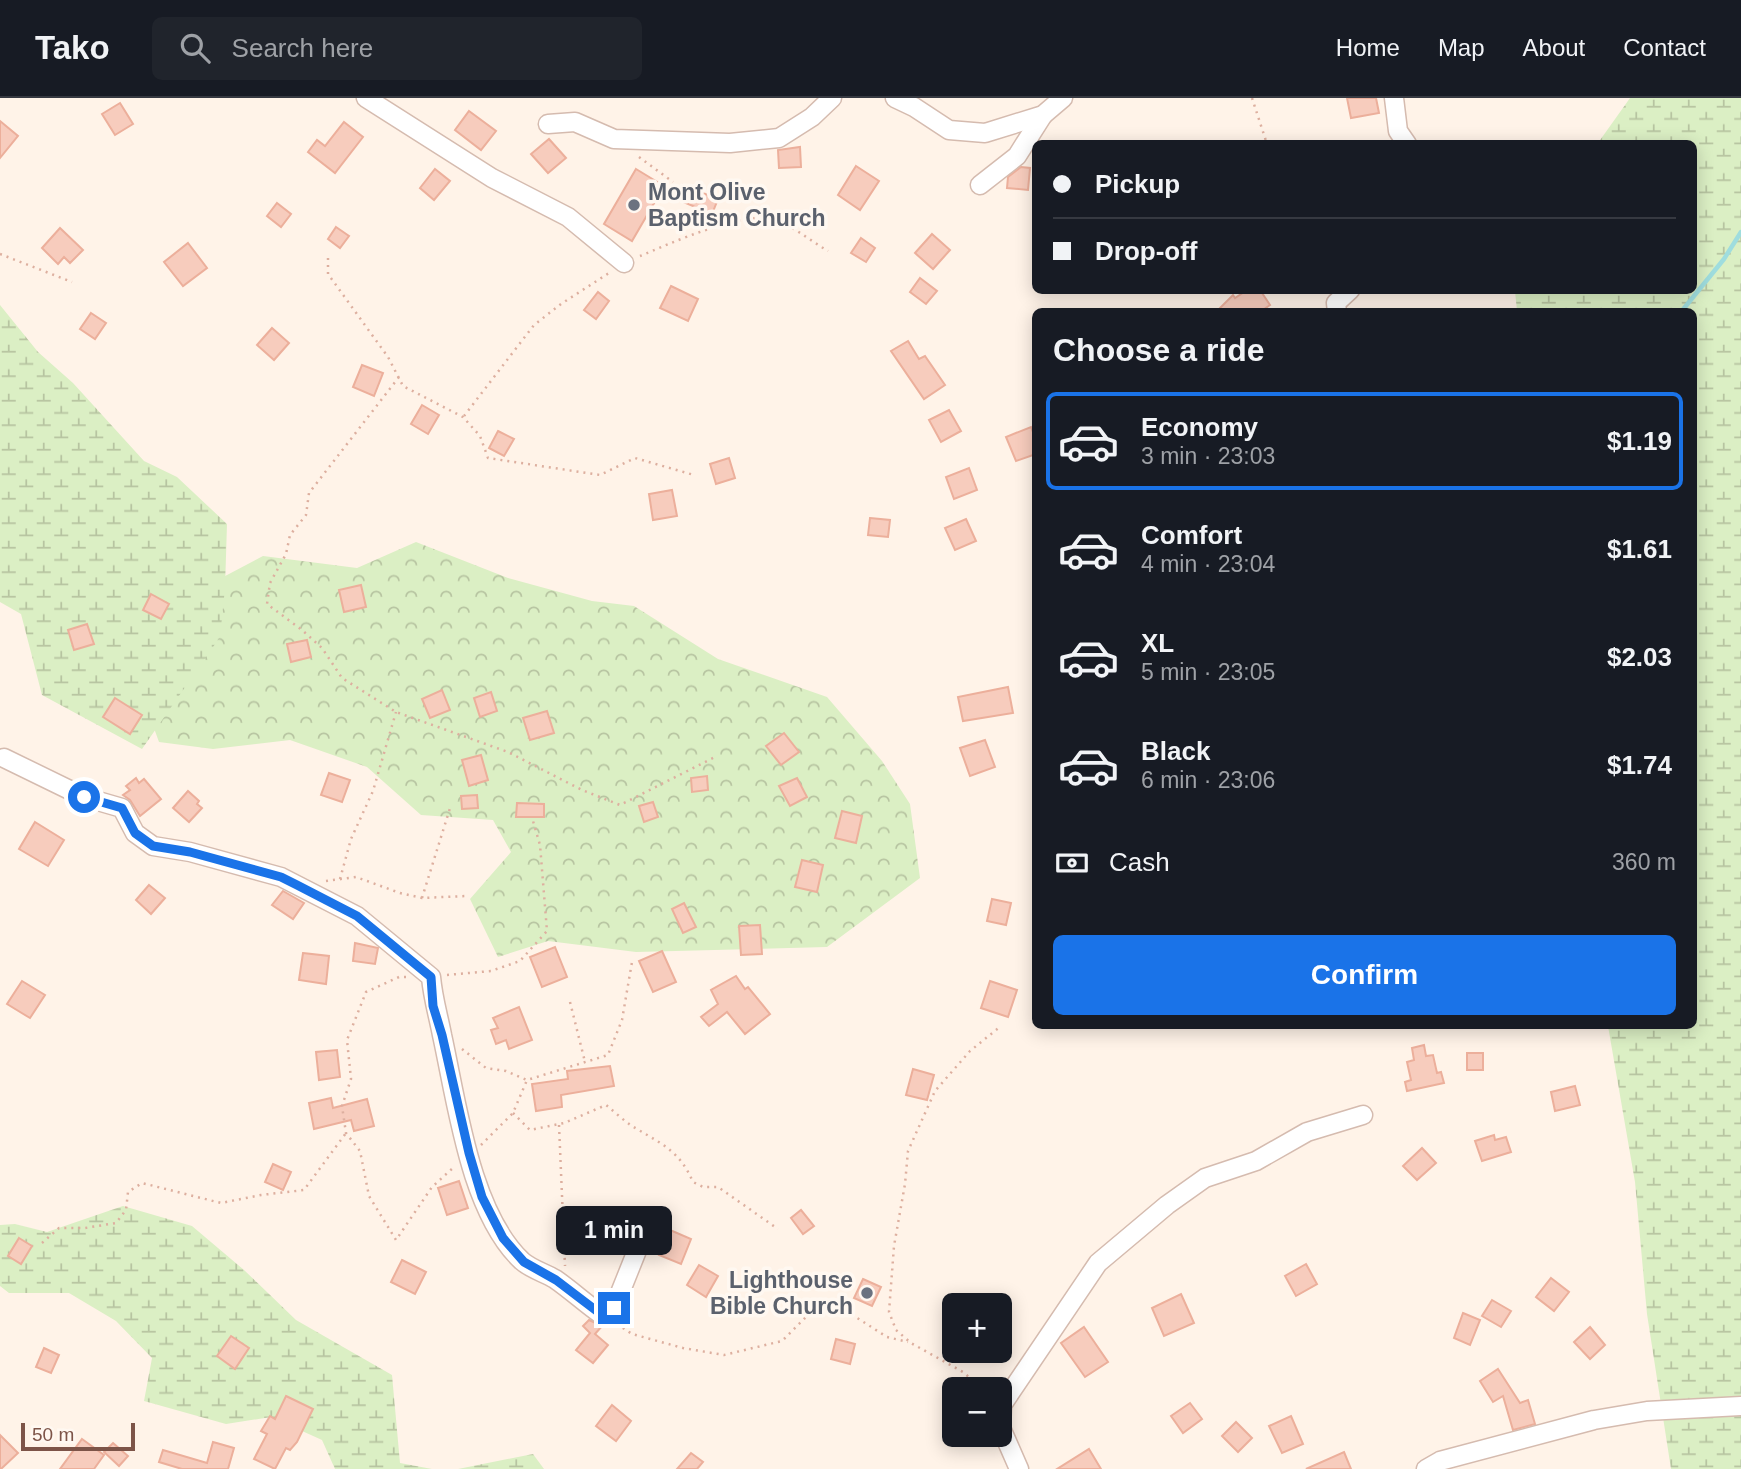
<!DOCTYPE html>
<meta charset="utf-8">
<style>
:root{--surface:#171b24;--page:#20242c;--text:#f1f3f6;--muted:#9ea1a6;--line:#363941;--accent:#1a73e8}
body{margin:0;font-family:Helvetica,sans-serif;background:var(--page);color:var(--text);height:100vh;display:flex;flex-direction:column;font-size:26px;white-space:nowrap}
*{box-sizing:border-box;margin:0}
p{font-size:23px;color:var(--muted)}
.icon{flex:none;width:38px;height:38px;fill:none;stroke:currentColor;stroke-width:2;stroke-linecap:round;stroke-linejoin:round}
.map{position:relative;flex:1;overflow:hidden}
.drawer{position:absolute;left:1032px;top:210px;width:665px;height:721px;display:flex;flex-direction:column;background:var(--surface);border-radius:10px;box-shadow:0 4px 18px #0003}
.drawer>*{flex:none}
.top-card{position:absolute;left:1032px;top:42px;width:665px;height:154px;border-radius:10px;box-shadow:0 4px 18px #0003;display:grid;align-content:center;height:154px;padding:0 21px;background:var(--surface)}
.fabs{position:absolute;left:942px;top:1195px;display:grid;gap:14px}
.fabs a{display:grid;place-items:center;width:70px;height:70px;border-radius:10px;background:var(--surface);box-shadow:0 4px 18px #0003;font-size:35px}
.scale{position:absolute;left:21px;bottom:18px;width:114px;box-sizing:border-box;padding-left:7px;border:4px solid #7d5448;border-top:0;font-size:19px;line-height:24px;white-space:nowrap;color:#7d5448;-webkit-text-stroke:5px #fff8f1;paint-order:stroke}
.end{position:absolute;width:32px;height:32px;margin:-16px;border:9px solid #1a73e8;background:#fff;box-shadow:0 0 0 4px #fff}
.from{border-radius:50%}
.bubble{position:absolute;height:49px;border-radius:10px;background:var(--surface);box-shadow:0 4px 18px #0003;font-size:23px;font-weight:600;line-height:49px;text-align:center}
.top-card b{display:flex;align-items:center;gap:24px;height:66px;font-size:26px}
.top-card b+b{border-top:2px solid var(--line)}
.top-card i{width:18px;height:18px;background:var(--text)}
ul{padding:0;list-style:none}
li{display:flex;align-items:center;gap:21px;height:98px;margin:0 14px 10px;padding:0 7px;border:4px solid transparent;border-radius:10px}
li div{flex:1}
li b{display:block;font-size:26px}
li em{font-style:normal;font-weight:600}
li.on{border-color:var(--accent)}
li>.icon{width:63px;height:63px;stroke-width:1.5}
h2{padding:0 21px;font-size:32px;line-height:84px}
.pay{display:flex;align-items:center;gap:18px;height:77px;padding:0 21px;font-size:26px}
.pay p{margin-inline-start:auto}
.cta{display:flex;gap:14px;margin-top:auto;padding:14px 21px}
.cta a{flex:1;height:80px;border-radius:10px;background:var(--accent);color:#fff;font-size:28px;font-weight:600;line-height:80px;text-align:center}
header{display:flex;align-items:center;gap:42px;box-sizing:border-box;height:98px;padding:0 35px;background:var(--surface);border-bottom:2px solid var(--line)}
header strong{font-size:33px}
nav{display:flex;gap:38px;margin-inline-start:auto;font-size:24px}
.search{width:490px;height:63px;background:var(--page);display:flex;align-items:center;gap:18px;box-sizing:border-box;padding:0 24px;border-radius:10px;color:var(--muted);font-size:26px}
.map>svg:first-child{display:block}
.forest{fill:url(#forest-crowns)}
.wetland{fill:url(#wetland-marsh)}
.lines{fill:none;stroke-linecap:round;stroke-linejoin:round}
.stream{stroke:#9fddde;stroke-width:4.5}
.building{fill:#f7ccbd;stroke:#ecaf9b;stroke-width:2}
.minor-casing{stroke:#d5bbaf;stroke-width:21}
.path{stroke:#ddaf9f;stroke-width:2.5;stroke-dasharray:2 5;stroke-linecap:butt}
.minor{stroke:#fff;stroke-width:18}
.route{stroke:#1a73e8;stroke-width:9}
.worship-dot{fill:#6b7280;stroke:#fff8f1;stroke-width:2.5}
.labels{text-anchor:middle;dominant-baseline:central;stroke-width:7;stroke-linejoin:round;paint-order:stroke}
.worship-label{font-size:23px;font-weight:bold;fill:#5b616d;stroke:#fff8f1;text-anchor:start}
</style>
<header>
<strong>Tako</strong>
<div class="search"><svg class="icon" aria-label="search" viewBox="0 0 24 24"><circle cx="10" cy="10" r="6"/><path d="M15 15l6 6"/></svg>Search here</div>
<nav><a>Home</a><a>Map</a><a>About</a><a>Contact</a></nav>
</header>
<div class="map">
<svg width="1741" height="1371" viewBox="0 0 1741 1371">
<defs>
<pattern id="forest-crowns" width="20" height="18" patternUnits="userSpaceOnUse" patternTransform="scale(1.75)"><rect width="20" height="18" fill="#dbefc4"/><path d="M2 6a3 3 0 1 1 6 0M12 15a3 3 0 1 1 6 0" fill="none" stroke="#b7c4a1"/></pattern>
<pattern id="wetland-marsh" width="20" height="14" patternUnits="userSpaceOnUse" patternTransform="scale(1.75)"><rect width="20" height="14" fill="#dbefc4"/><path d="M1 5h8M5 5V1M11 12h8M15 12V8" fill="none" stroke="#b7c4a1"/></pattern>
</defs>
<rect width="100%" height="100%" fill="#fff3e8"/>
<path class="forest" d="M416,444L508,480L592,503L634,508L718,561L827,599L882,663L910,706L920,780L827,849L636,854L548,843L498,859L470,801L511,754L493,722L421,717L367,669L290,642L213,651L159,644L138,586L172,506L263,458L357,470Z"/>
<g class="wetland">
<path d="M1630,0H1741V1371H1671L1647,1216L1635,1084L1608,928H1694V214L1517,213L1515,193L1694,192V46L1598,45Z"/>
<path d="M0,207L38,254L73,285L144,363L177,379L227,426L225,490L220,539L142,651L42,597L21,516L0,504Z"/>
<path d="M123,1108L192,1128L244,1172L296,1222L392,1277L400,1365L432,1371H335L322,1342L271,1319L226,1326L144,1303L152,1260L116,1223L69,1195H9L0,1188V1127L15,1126L47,1134Z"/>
<path d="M533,1356L544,1371H458Z"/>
</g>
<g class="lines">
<path class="stream" d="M1681,214L1724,161L1741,134"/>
</g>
<g class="building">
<path d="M1347,0H1376L1379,15L1351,20Z"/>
<path d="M120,5L133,26L115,37L102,16Z"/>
<path d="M469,13L496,33L481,52L455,32Z"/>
<path d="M0,23L18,38L0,60Z"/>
<path d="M344,24L363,39L335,75L308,54L317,42L325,48Z"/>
<path d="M549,41L566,60L548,75L531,56Z"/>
<path d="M800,49L801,69L779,70L778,52Z"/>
<path d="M856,68L879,83L860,112L838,97Z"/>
<path d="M1021,69L1030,70L1028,92L1007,90L1008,79Z"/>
<path d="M435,71L450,83L434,102L420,90Z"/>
<path d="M636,71L664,88L632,143L604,126Z"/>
<path d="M683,87L718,101L712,116L676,101Z"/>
<path d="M277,105L291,116L281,129L267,118Z"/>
<path d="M336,129L349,138L340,150L328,141Z"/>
<path d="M60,130L83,152L70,165L64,159L58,166L42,150Z"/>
<path d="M932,136L950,152L933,171L915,155Z"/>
<path d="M861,140L875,150L866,164L851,155Z"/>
<path d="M188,145L207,170L183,188L164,164Z"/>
<path d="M920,180L937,193L926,206L910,194Z"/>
<path d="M671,188L698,201L688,223L660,210Z"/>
<path d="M1247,192H1260L1270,207L1260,214H1216L1233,197L1235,200Z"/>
<path d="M598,194L609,203L596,221L584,212Z"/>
<path d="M91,215L106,225L95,241L80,231Z"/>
<path d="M272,230L289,245L274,262L257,247Z"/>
<path d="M908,243L919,261L925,258L945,287L924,301L891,253Z"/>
<path d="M362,267L383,275L374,298L353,289Z"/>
<path d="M422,307L439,317L428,336L411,326Z"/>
<path d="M949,312L961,333L941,344L929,322Z"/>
<path d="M1031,329L1036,342V356L1016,363L1006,339Z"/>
<path d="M498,333L514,341L504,358L489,350Z"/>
<path d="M729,360L735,380L716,386L710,366Z"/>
<path d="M969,370L977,392L954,401L946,379Z"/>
<path d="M672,392L677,418L653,422L649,396Z"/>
<path d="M870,420L890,422L888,439L868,437Z"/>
<path d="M966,421L976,443L955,452L945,430Z"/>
<path d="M361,487L366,509L344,514L339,492Z"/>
<path d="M151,496L169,506L161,521L143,512Z"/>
<path d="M87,526L94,546L74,552L68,532Z"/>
<path d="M307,542L311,559L291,564L287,546Z"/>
<path d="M1008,589L1013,615L963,623L958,599Z"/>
<path d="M442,592L450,612L430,620L422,601Z"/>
<path d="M491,594L497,613L480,619L474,600Z"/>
<path d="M115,600L142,617L130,636L103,619Z"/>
<path d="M547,613L554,635L530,642L523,620Z"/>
<path d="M784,635L799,654L781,667L766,648Z"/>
<path d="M985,642L995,669L970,678L960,650Z"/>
<path d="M481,657L488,682L469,688L462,662Z"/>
<path d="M329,675L350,682L342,704L321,697Z"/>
<path d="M707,678L708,692L692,694L691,680Z"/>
<path d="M136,680L139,685L144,681L161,701L140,718L130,702L123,697L130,692L126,688Z"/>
<path d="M797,680L807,699L790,708L779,688Z"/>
<path d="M188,693L199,703L197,706L202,710L189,724L173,710Z"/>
<path d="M477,697L478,710L462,711L461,698Z"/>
<path d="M653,704L658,719L644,724L639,708Z"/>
<path d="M517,705L544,706V719H516Z"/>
<path d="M842,713L862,718L856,745L835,740Z"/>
<path d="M35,724L64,742L48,768L19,751Z"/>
<path d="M802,762L823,767L817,794L795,789Z"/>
<path d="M149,787L165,800L151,816L136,802Z"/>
<path d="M283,793L304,805L293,821L272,807Z"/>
<path d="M992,801L1011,805L1006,827L987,823Z"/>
<path d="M684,805L696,829L683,835L672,811Z"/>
<path d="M760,827L762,856L741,857L739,828Z"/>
<path d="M355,845L378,850L375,866L353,863Z"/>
<path d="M555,849L567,879L542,889L530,859Z"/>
<path d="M662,853L676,884L653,894L639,863Z"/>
<path d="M303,855L329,858L326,886L299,882Z"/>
<path d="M736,878L745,891L748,889L770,916L745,936L727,914L709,928L701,919L718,906L711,892Z"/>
<path d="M22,883L45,897L30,920L7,906Z"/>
<path d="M990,883L1017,892L1008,919L981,910Z"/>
<path d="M519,909L532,942L509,951L506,942L496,946L491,932L498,930L493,920Z"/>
<path d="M1424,947L1426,958L1433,957L1437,975L1441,974L1444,985L1407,993L1405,984L1411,982L1407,964L1414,962L1412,950Z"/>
<path d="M337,952L340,979L319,982L316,954Z"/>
<rect x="1467" y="955" width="16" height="17"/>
<path d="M610,968L614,988L561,997L562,1009L536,1013L532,986L568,981L567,973Z"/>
<path d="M913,971L934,977L927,1002L906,997Z"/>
<path d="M1575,988L1580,1007L1555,1013L1551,994Z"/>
<path d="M331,1000L333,1010L367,1001L374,1028L354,1033L351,1022L314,1031L309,1005Z"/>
<path d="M1494,1037L1495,1042L1506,1039L1511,1054L1482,1063L1475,1043Z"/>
<path d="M1422,1050L1436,1065L1417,1082L1403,1068Z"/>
<path d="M273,1066L291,1074L283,1092L265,1084Z"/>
<path d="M459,1083L468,1110L447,1117L438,1090Z"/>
<path d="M801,1112L814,1128L803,1136L791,1120Z"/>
<path d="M670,1132L691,1141L681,1166L659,1157L662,1151L656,1149L662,1134L668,1137Z"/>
<path d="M19,1140L32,1148L21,1166L8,1158Z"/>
<path d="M402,1162L426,1174L415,1196L391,1184Z"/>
<path d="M1306,1166L1317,1186L1296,1198L1285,1178Z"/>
<path d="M699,1167L718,1178L706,1199L687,1187Z"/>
<path d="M1551,1180L1569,1194L1554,1213L1536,1199Z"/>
<path d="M863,1181L881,1189L872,1208L854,1200Z"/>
<path d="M1181,1196L1194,1225L1164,1238L1152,1210Z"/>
<path d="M1492,1202L1511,1213L1501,1229L1482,1218Z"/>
<path d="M1463,1215L1480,1222L1470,1247L1454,1240Z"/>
<path d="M589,1222L602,1228L595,1236L608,1247L593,1265L576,1252L590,1235L583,1228Z"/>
<path d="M1084,1229L1108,1264L1085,1279L1061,1245Z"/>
<path d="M1590,1229L1605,1247L1590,1261L1574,1244Z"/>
<path d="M231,1238L249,1250L235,1271L217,1258Z"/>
<path d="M836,1241L855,1246L850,1266L831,1261Z"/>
<path d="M44,1250L59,1257L51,1275L36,1269Z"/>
<path d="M1498,1271L1520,1305L1528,1302L1535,1326L1513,1332L1503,1298L1493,1304L1480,1283Z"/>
<path d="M286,1298L313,1311L297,1344L290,1352L286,1350L275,1371L254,1361L267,1336L261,1333L270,1318L275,1321Z"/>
<path d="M1190,1305L1202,1321L1183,1335L1171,1318Z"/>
<path d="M612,1307L631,1323L616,1343L596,1328Z"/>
<path d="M1291,1318L1303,1346L1282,1355L1269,1328Z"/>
<path d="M1236,1324L1252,1340L1238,1354L1222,1338Z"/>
<path d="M0,1337L18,1355L1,1371H0Z"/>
<path d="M82,1341L104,1357L94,1371H60Z"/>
<path d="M213,1344L234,1350L228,1371H182L159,1364L163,1352L207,1365Z"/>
<path d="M113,1345L128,1358L119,1368L104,1354Z"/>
<path d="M1089,1351L1101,1371H1057Z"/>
<path d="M1344,1354L1351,1371H1306Z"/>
<path d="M691,1355L703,1364L697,1371H677Z"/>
</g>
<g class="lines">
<defs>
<g id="minor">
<path d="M366,0L492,80L568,119L624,165"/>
<path d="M895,0L914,9L949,32L985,35L1043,17L1063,0"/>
<path d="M1394,0L1398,33L1407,46"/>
<path d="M548,26L575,24L614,41L730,45L779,40L812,19L832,0"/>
<path d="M980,87L1017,58L1043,17"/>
<path d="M1337,214L1336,205L1350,192"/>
<path d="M4,660L84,699L122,710L135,735L153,748L190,754L281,779L357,818L431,879C433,901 438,916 442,937C457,1005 470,1114 522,1163C531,1171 545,1175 555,1181C571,1192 586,1206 602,1217L614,1210L638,1150"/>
<path d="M1019,1371L1001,1330L1002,1307L1098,1165L1167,1107L1205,1080L1256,1063L1307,1034L1363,1017"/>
<path d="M1426,1371L1440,1363L1594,1322L1647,1313L1741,1308"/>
</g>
</defs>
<use href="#minor" class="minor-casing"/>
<g class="path">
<path d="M1252,0L1267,46"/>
<path d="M639,59L673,84"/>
<path d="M0,156L72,184"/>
<path d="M640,158C669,146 746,111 776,122C794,129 811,143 828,153"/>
<path d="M328,160V176L388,259L403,288L463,319L480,338L488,360L600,377L635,360L694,377"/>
<path d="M399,279L309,395L306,417L290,437L286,456L270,485L267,506L302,532L322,550L342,580L396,614L508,654L582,692L620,707L715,659"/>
<path d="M464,318L534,227L561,206L609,175"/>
<path d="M340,781L351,741L373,693L396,614"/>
<path d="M326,783L356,779L400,795L422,800L466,798"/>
<path d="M422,800L451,707"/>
<path d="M447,877L491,873L520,863L547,833L540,747L533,723"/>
<path d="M406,879H399L366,894L347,942L351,981L342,1008L346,1035L360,1053L369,1098L396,1142L432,1089L454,1069"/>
<path d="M570,904L585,964"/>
<path d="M462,951L486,970L506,973L527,982L608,957L622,922L632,864"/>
<path d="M513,1015L530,1032L564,1025L606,1007C616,1015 626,1025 637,1031C664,1047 680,1054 693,1084L703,1089H718L778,1131"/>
<path d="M559,1027L565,1168"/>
<path d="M481,1047L513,1015L527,982"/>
<path d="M42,1145L59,1130H85L116,1125L126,1112L128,1094L142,1085L221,1105L261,1097L304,1092L346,1035"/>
<path d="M617,1226L632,1236L683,1250L724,1257L782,1243L818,1207L840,1209L887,1239L908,1244"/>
<path d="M984,1292L963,1274L911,1245L896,1232L889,1214L894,1148L905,1086L908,1053L935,993L970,953L1001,928"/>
</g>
<use href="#minor" class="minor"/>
</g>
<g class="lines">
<path class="route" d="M84,699L122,710L135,735L153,748L190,754L281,779L297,787L357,818L431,879L433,908L442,937L469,1055L482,1099L503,1140L524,1164L556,1182L602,1217L614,1210"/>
</g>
<g class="worship-dot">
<circle cx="634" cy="107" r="7"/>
<circle cx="867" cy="1195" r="7"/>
</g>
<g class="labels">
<g class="worship-label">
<text x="648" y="94">Mont Olive<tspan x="648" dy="26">Baptism Church</tspan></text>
<text x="853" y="1182" text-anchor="end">Lighthouse<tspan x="853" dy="26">Bible Church</tspan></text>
</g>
</g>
</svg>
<div class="fabs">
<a>+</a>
<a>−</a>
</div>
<div class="scale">50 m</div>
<i class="end from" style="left:84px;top:699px"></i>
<i class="end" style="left:614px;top:1210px"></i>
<div class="bubble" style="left:556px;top:1108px;width:116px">1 min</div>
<div class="top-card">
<b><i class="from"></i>Pickup</b>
<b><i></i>Drop-off</b>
</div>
<section class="drawer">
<h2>Choose a ride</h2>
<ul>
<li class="on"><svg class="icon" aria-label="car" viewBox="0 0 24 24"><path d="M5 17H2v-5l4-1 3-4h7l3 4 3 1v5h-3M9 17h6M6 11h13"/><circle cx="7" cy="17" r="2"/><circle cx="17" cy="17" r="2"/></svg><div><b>Economy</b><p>3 min · 23:03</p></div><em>$1.19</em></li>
<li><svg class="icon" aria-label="car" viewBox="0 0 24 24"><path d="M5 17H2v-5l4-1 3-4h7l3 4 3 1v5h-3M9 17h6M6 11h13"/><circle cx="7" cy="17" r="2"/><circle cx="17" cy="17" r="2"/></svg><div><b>Comfort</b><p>4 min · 23:04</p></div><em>$1.61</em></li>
<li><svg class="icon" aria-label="car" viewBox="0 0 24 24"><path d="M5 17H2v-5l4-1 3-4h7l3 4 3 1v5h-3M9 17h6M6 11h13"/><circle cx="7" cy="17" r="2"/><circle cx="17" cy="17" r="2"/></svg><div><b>XL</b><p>5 min · 23:05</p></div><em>$2.03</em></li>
<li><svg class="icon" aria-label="car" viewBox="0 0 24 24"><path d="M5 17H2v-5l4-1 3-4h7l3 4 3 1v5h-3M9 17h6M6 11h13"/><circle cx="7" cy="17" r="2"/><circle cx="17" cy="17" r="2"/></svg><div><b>Black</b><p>6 min · 23:06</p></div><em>$1.74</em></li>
</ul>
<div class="pay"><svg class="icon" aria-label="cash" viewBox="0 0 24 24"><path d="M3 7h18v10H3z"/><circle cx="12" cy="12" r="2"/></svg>Cash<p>360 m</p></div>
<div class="cta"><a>Confirm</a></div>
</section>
</div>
